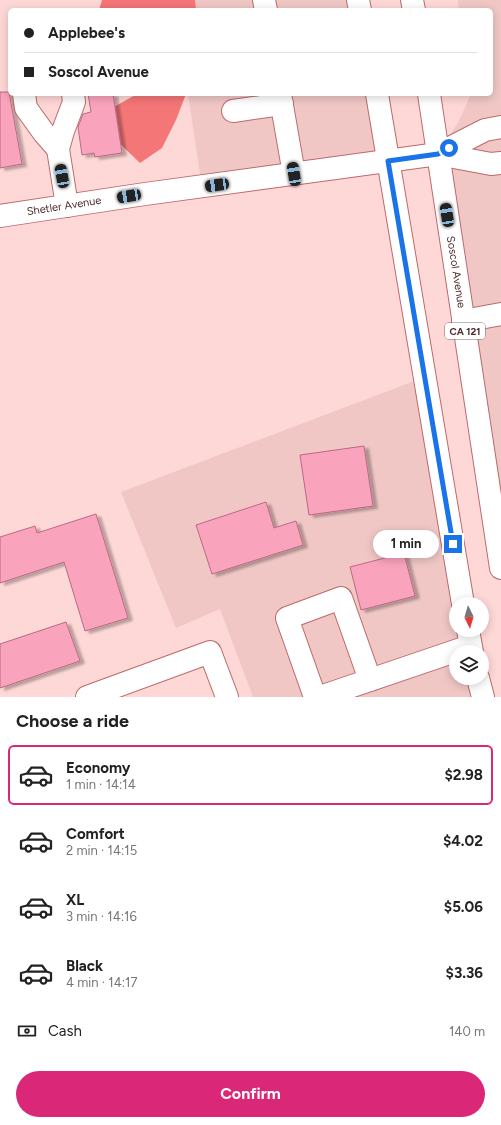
<!DOCTYPE html>
<meta charset="utf-8">
<style>
:root{--surface:#fff;--page:#f2f2f2;--text:#222;--muted:#767676;--line:#e0e0e0;--accent:#db2777}
body{margin:0;font-family:Figtree,sans-serif;background:var(--page);color:var(--text);height:100vh;display:flex;flex-direction:column;font-size:15px;white-space:nowrap}
*{box-sizing:border-box;margin:0}
p{font-size:13px;color:var(--muted)}
.icon{flex:none;width:22px;height:22px;fill:none;stroke:currentColor;stroke-width:2;stroke-linecap:round;stroke-linejoin:round}
.map{position:relative;height:697px;overflow:hidden}
.panel{display:flex;flex-direction:column;background:var(--surface);flex:1}
.panel>*{flex:none}
.top-card{position:absolute;left:8px;top:8px;width:485px;height:88px;border-radius:6px;box-shadow:0 2px 10px #0003;display:grid;align-content:center;height:88px;padding:0 16px;background:var(--surface)}
.needle{width:26px;rotate:175deg}
.fabs{position:absolute;left:449px;top:597px;display:grid;gap:8px}
.fabs a{display:grid;place-items:center;width:40px;height:40px;border-radius:50%;background:var(--surface);box-shadow:0 2px 10px #0003;font-size:20px}
.end{position:absolute;width:18px;height:18px;margin:-9px;border:5px solid #1a73e8;background:#fff;box-shadow:0 0 0 2px #fff}
.from{border-radius:50%}
.bubble{position:absolute;height:28px;border-radius:14px;background:var(--surface);box-shadow:0 2px 10px #0003;font-size:13px;font-weight:700;line-height:28px;text-align:center}
.car{position:absolute;width:12px;height:24px;margin:-12px -6px;border-radius:5px;box-shadow:0 0 3px 1px #0007;background:linear-gradient(#222 24%,#8ab4d8 0 40%,#222 0 76%,#8ab4d8 0 86%,#222 0)}
.top-card b{display:flex;align-items:center;gap:14px;height:38px;font-size:15px}
.top-card b+b{border-top:1px solid var(--line)}
.top-card i{width:10px;height:10px;background:var(--text)}
ul{padding:0;list-style:none}
li{display:flex;align-items:center;gap:12px;height:60px;margin:0 8px 6px;padding:0 8px;border:2px solid transparent;border-radius:6px}
li div{flex:1}
li b{display:block;font-size:15px}
li em{font-style:normal;font-weight:700}
li.on{border-color:var(--accent)}
li>.icon{width:36px;height:36px;stroke-width:1.5}
h2{padding:0 16px;font-size:18px;line-height:48px}
.pay{display:flex;align-items:center;gap:10px;height:44px;padding:0 16px;font-size:15px}
.pay p{margin-inline-start:auto}
.action{display:flex;gap:8px;margin-top:auto;padding:8px 16px}
.action a{flex:1;height:46px;border-radius:24px;background:var(--accent);color:#fff;font-size:16px;font-weight:700;line-height:46px;text-align:center}
.map>svg:first-child{display:block}
.built{fill:#f0c7c5}
.forest{fill:#f57677}
.building{fill:#faa3bc;stroke:#ba6982;filter:url(#shadow)}
.lines{fill:none;stroke-linecap:round;stroke-linejoin:round}
.minor-casing{stroke:#bd6969;stroke-width:24}
.major-casing{stroke:#bd6969;stroke-width:24}
.minor{stroke:#fff;stroke-width:22}
.major{stroke:#fff;stroke-width:22}
.route{stroke:#1a73e8;stroke-width:5}
.labels{text-anchor:middle;dominant-baseline:central;stroke-width:4;stroke-linejoin:round;paint-order:stroke}
.shield{fill:#fff;stroke:#846b6b;stroke-width:1}
.shield-label{font-size:10px;font-weight:bold;fill:#4f2b2b}
.street-label{font-size:11px;fill:#4f2b2b;stroke:#fff}
</style>
<div class="map">
<svg width="501" height="697" viewBox="0 0 501 697">
<defs>
<filter id="shadow"><feDropShadow dx="4.5" dy="2.5" stdDeviation="1" flood-color="#0004"/></filter>
</defs>
<rect width="100%" height="100%" fill="#fed8d6"/>
<g class="built">
<path d="M175,0H358L360,10H176Z"/>
<path d="M458,0H501V564L438,154L459,121L471,94H491V10H459Z"/>
<path d="M188,94H377L387,161L202,187Z"/>
<path d="M425,377L456,604V630H468L456,652V678H476L479,697H253L220,609L176,628L121,492Z"/>
</g>
<g class="forest">
<path d="M102,0H195L196,10H99Z"/>
<path d="M137,94H186L176,120L162,148L140,163L111,135L105,112Z"/>
</g>
<g class="building">
<path d="M0,92H9L22,164L0,168Z"/>
<path d="M88,94H113L122,153L95,157L94,153L82,155L78,127L83,114L91,112Z"/>
<path d="M364,446L373,506L309,515L300,455Z"/>
<path d="M266,502L274,528L296,521L303,545L212,574L196,525Z"/>
<path d="M96,514L128,618L85,631L64,562L0,583V537L35,526L37,533Z"/>
<path d="M404,553L415,596L361,610L350,567Z"/>
<path d="M66,622L80,661L0,688V644Z"/>
</g>
<g class="lines">
<defs>
<g id="minor">
<path d="M264,0L266,10"/>
<path d="M24,94L26,108L44,133L58,149"/>
<path d="M280,94L294,174"/>
<path d="M233,111L282,104"/>
<path d="M438,154L491,164L501,163"/>
<path d="M67,206L58,149L63,131L74,102L73,94"/>
<path d="M0,216L145,194L438,154L485,130L501,127"/>
<path d="M463,321L501,314"/>
<path d="M87,697L210,652L227,697"/>
<path d="M315,697L287,618L341,598L370,680"/>
<path d="M320,697L470,646"/>
</g>
<g id="major">
<path d="M358,0L360,10"/>
<path d="M412,0L414,10"/>
<path d="M377,94L463,604"/>
<path d="M429,94L501,568"/>
<path d="M468,630L472,652"/>
<path d="M478,678L483,697"/>
</g>
</defs>
<use href="#minor" class="minor-casing"/>
<use href="#major" class="major-casing"/>
<use href="#minor" class="minor"/>
<use href="#major" class="major"/>
</g>
<g class="lines">
<path class="route" d="M449,148L438,154L388,161L453,544"/>
</g>
<g class="labels">
<rect class="shield" x="445" y="323" width="40" height="16" rx="3"/>
<g class="shield-label">
<text x="465" y="331">CA 121</text>
</g>
<g class="street-label">
<text transform="translate(64 206) rotate(-9)">Shetler Avenue</text>
<text transform="translate(456 272) rotate(81)">Soscol Avenue</text>
</g>
</g>
</svg>
<div class="fabs">
<a><svg class="needle" viewBox="-14 -14 28 28"><path d="M0-13l5 13h-10z" fill="#e53935"/><path d="M0 13l5-13h-10z" fill="#767676"/></svg></a>
<a><svg class="icon" aria-label="layers" viewBox="0 0 24 24"><path d="M12 4l9 5-9 5-9-5zM3 14l9 5 9-5"/></svg></a>
</div>
<i class="end from" style="left:449px;top:148px"></i>
<i class="end" style="left:453px;top:544px"></i>
<div class="bubble" style="left:373px;top:530px;width:66px">1 min</div>
<i class="car" style="left:294px;top:174px;rotate:351deg"></i>
<i class="car" style="left:62px;top:176px;rotate:350deg"></i>
<i class="car" style="left:217px;top:185px;rotate:262deg"></i>
<i class="car" style="left:129px;top:196px;rotate:261deg"></i>
<i class="car" style="left:447px;top:215px;rotate:351deg"></i>
<div class="top-card">
<b><i class="from"></i>Applebee's</b>
<b><i></i>Soscol Avenue</b>
</div>
</div>
<section class="panel">
<h2>Choose a ride</h2>
<ul>
<li class="on"><svg class="icon" aria-label="car" viewBox="0 0 24 24"><path d="M5 17H2v-5l4-1 3-4h7l3 4 3 1v5h-3M9 17h6M6 11h13"/><circle cx="7" cy="17" r="2"/><circle cx="17" cy="17" r="2"/></svg><div><b>Economy</b><p>1 min · 14:14</p></div><em>$2.98</em></li>
<li><svg class="icon" aria-label="car" viewBox="0 0 24 24"><path d="M5 17H2v-5l4-1 3-4h7l3 4 3 1v5h-3M9 17h6M6 11h13"/><circle cx="7" cy="17" r="2"/><circle cx="17" cy="17" r="2"/></svg><div><b>Comfort</b><p>2 min · 14:15</p></div><em>$4.02</em></li>
<li><svg class="icon" aria-label="car" viewBox="0 0 24 24"><path d="M5 17H2v-5l4-1 3-4h7l3 4 3 1v5h-3M9 17h6M6 11h13"/><circle cx="7" cy="17" r="2"/><circle cx="17" cy="17" r="2"/></svg><div><b>XL</b><p>3 min · 14:16</p></div><em>$5.06</em></li>
<li><svg class="icon" aria-label="car" viewBox="0 0 24 24"><path d="M5 17H2v-5l4-1 3-4h7l3 4 3 1v5h-3M9 17h6M6 11h13"/><circle cx="7" cy="17" r="2"/><circle cx="17" cy="17" r="2"/></svg><div><b>Black</b><p>4 min · 14:17</p></div><em>$3.36</em></li>
</ul>
<div class="pay"><svg class="icon" aria-label="cash" viewBox="0 0 24 24"><path d="M3 7h18v10H3z"/><circle cx="12" cy="12" r="2"/></svg>Cash<p>140 m</p></div>
<div class="action"><a>Confirm</a></div>
</section>
